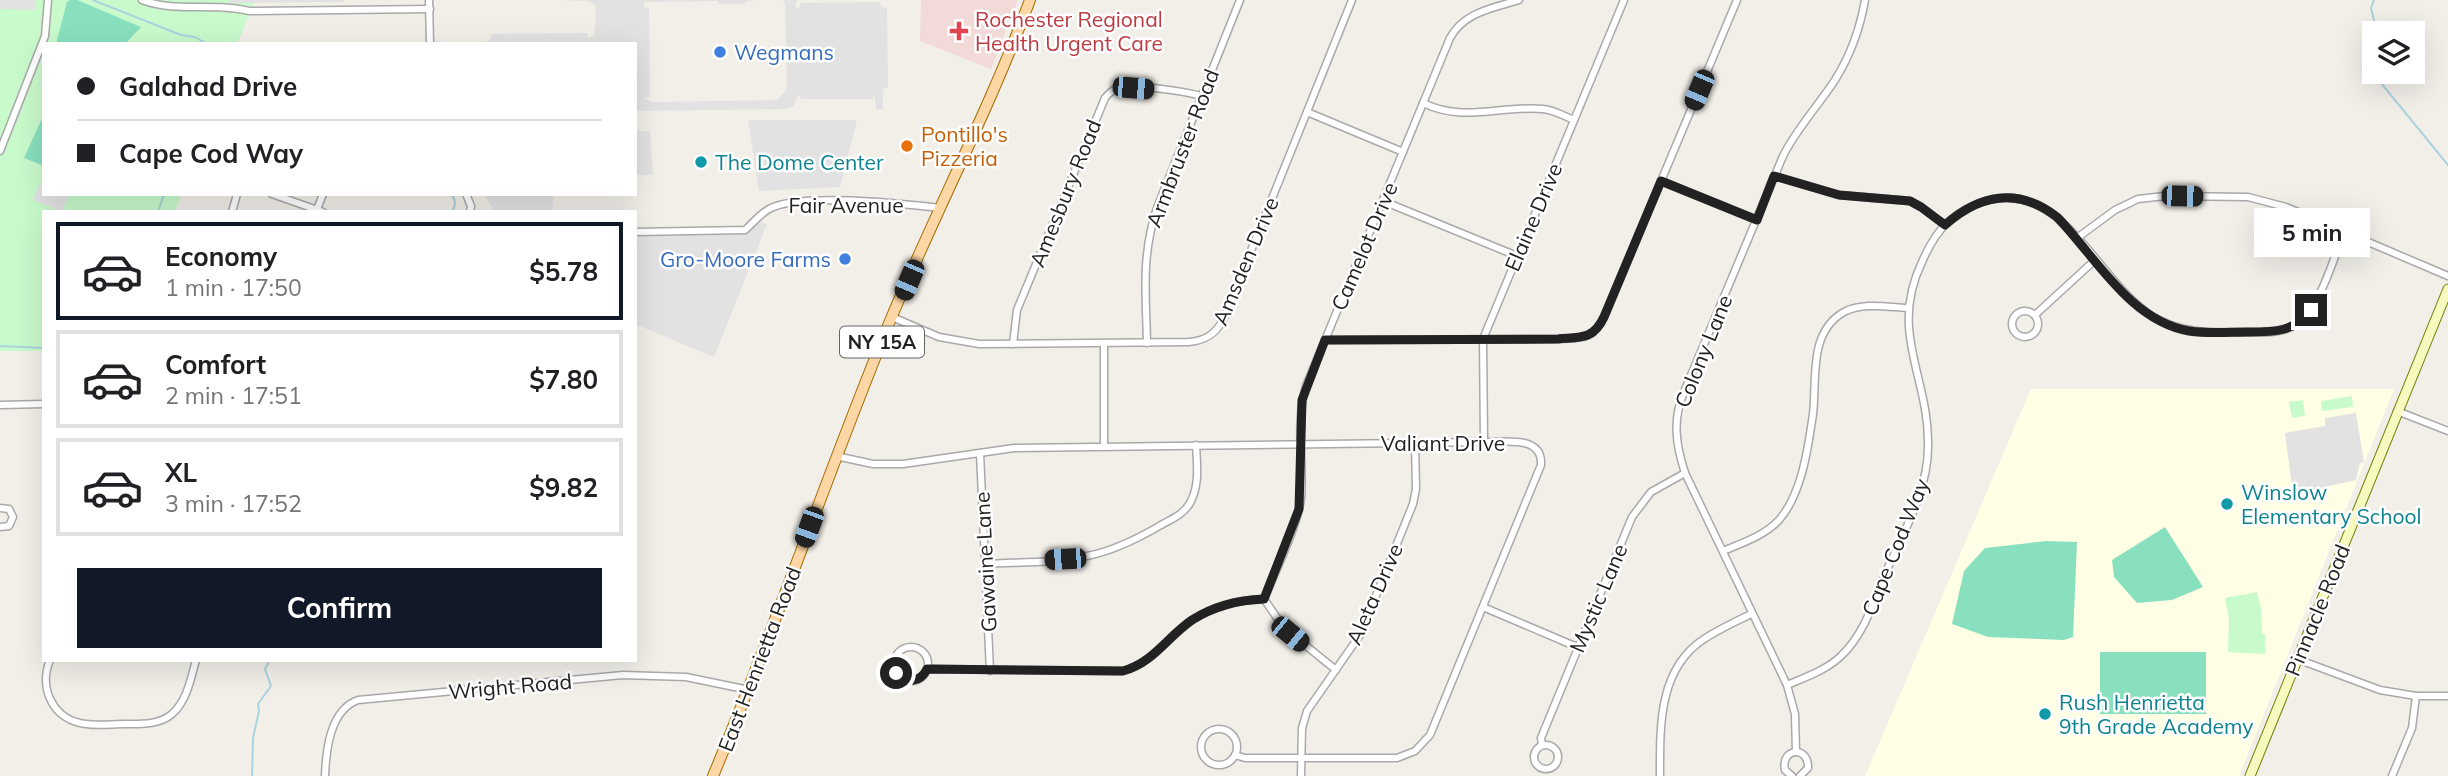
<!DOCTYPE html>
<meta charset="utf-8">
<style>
:root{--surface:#fff;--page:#f6f6f6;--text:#202124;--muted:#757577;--line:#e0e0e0;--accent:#111827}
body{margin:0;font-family:Mulish,sans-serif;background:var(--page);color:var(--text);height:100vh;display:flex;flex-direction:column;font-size:26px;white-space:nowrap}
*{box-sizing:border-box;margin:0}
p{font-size:23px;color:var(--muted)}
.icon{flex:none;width:38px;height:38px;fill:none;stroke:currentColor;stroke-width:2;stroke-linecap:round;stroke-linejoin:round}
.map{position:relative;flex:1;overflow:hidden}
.panel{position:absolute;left:42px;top:210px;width:595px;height:452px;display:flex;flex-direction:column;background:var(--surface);border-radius:0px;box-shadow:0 7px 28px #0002}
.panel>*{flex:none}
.hud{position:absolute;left:42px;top:42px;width:595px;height:154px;border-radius:0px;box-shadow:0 7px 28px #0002;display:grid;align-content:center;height:154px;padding:0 35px;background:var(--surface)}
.controls{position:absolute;left:2362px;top:21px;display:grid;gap:14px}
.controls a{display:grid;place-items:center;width:63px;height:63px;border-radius:0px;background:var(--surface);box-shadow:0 7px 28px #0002;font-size:35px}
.end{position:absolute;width:32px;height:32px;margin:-16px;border:9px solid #222;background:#fff;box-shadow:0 0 0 4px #fff}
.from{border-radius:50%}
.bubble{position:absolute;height:49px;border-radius:0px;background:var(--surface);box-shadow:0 7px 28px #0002;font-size:23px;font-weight:700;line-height:49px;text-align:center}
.car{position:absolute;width:21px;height:42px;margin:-21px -10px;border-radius:9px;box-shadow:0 0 5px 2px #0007;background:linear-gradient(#222 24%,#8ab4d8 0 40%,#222 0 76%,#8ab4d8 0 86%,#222 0)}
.hud b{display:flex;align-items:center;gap:24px;height:66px;font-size:26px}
.hud b+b{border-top:2px solid var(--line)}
.hud i{width:18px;height:18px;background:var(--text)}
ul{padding:12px 0 0;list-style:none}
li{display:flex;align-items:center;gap:21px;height:98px;margin:0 14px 10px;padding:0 21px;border:4px solid var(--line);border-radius:0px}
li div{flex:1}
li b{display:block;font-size:26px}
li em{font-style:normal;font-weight:700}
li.current{border-color:var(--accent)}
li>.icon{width:63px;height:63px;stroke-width:1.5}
.cta{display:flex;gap:14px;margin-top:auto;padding:14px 35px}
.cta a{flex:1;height:80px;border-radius:0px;background:var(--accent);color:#fff;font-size:28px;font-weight:700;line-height:80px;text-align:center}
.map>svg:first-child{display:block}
.commercial{fill:#f2dad9}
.education{fill:#ffffe5}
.park{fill:#c8facc}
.pitch{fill:#88e0be}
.parking{fill:#e2e2e2}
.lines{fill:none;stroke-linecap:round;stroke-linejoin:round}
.stream{stroke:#aad3df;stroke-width:2}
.minor-casing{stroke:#a9a9a9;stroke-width:9}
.secondary-casing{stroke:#707d05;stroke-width:11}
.primary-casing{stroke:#a06b00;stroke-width:12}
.minor{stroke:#fff;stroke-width:6}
.secondary{stroke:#f7fabf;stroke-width:9}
.primary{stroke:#fcd6a4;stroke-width:10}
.route{stroke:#222;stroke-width:9}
.health-dot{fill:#e0444e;stroke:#fff;stroke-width:2.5}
.shop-dot{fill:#3f7fe0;stroke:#fff;stroke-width:2.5}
.food-dot{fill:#e8710a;stroke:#fff;stroke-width:2.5}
.culture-dot{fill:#0f9aa8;stroke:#fff;stroke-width:2.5}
.labels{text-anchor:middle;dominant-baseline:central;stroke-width:5;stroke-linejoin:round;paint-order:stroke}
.shield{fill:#fff;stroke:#646464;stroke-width:2}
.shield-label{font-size:19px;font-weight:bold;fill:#222}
.health-label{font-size:21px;fill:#be3a42;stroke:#fff;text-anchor:start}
.shop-label{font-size:21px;fill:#366cbe;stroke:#fff;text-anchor:start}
.food-label{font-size:21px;fill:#c56008;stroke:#fff;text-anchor:start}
.street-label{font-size:21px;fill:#222;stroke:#fff}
.culture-label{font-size:21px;fill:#0d838f;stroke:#fff;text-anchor:start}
</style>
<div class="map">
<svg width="2448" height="776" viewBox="0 0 2448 776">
<rect width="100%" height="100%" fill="#f2efe9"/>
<path class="commercial" d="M921,0H1018L991,69L920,41Z"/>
<path class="education" d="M2031,389H2394L2239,776H1865Z"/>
<g class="park">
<path d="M0,0H255L237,44H44V194H181L175,212H44V351H0Z"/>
<path d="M2352,396L2353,407L2322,411L2321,401Z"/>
<path d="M2303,400L2305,416L2292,418L2289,402Z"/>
<path d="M2257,592L2261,608L2262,634H2265V654L2228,652L2229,620L2225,598Z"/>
</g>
<g class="pitch">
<path d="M70,0H77L141,27L125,44H56L67,2Z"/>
<path d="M44,114V166L24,158Z"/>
<path d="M2165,527L2203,587L2172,600L2137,603L2114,577L2112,560Z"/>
<path d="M2046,541L2077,542L2073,637L2064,640L1988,637L1952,624L1964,571L1985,548Z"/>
<rect x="2100" y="652" width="106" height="62"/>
</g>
<g class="parking">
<path d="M0,0H36V10L0,9Z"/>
<path d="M229,0H344V2L229,3Z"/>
<path d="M556,0H757L746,1L745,4H719L718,1L644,2V7L649,8L650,97L645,98L650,102L777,100L784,93L787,86L785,3L783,0H797L795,6L797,8L800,7V3L880,2L881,7L887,8L888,88L883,89V109H876L874,93L873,99H801L799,94L793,106L787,109L635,111V44H480L491,39L492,34L587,33L588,38L594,36L596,8L594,4L588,1Z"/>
<path d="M748,120H857L840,187L759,191Z"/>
<path d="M635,131H650L653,175H635Z"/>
<path d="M39,185L44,187V194H60L68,197L62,212L33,200Z"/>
<path d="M484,194H553V212H495Z"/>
<path d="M751,219L767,224L714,357L635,324V234L745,230Z"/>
<path d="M2356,413L2364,462L2360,463L2356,480L2293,494L2285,433L2325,426V418Z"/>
</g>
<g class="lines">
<g class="stream">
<path d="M93,0L181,35L195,37L207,44"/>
<path d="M2374,0L2371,8L2377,33"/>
<path d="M2378,72L2377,78L2448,165"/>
<path d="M451,194C456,200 456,205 452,212"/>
<path d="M158,212L164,194"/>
<path d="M0,346L44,348"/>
<path d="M252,776L253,738L259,711L258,704L271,686L265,669L270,660"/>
</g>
<defs>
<g id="minor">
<path d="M142,0C176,13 214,2 249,11L430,9"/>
<path d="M429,0L430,44"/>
<path d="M1423,103C1465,123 1500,105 1543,109C1554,110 1564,116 1574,120"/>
<path d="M1307,112L1403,152"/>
<path d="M0,151L45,36L48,0"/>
<path d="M1775,176L1839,195L1910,201L1921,207L1945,225"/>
<path d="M1661,181L1757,220"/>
<path d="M272,194L323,212"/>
<path d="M466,194L471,206L470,212"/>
<path d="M1383,201L1517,256"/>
<path d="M232,212L237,194"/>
<path d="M316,212L323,194"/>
<path d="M635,232L745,230C752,224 760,214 769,209C799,192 904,204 940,208"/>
<path d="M2077,238L2115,210L2138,199L2165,196L2248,197L2286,207L2448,276"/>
<circle cx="2025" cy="324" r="13"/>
<path d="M2035,315L2095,260"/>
<path d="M892,317L939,337L979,344L1188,342C1204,341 1215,335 1223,320L1352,0"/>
<path d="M1325,340L1558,339C1581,338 1593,340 1604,317L1737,0"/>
<path d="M1104,343V445"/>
<path d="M1147,343C1146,294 1141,256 1157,208L1240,0"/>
<path d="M1013,344L1017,310L1105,98C1109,93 1112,90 1118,88C1134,84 1184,91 1201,96"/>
<path d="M0,405L44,404"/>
<path d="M2397,411L2448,431"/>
<path d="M1484,442L1483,339L1624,0"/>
<path d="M980,453L990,671"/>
<path d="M836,456L873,464H903L1014,448L1484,442C1504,442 1543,435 1541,465L1430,735L1415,751L1397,758H1245L1235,755"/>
<path d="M0,508L9,509L13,517L9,526L0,527"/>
<path d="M1723,551C1742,543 1764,536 1779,520C1802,494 1808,448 1813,414C1817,380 1808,332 1844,312C1862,302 1888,307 1907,308"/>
<path d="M986,564C1019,562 1055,563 1087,556C1113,551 1139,538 1161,525C1172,519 1184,514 1190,503C1200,485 1197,464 1196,445"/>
<path d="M1264,599C1275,572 1298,525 1301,498C1304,460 1295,422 1306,386L1450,38C1464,12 1493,8 1519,0"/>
<path d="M1264,599L1284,628L1336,670"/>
<path d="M1483,607L1577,647"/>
<circle cx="911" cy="664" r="17"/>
<path d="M2297,659L2380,690L2416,696H2448"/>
<path d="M50,660C38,689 54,721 86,724C99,726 112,724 125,724C141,724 159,725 172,714C187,701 191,678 196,660"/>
<path d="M927,669L1123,671C1153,663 1167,638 1192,620C1214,606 1238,600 1264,599"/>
<path d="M1787,685C1806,677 1827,670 1842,655C1865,633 1874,600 1886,572C1903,533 1928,491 1928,447C1930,378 1888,333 1922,262C1928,248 1937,232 1948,222C1959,212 1974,204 1989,200C2063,181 2099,283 2152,316C2180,333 2208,333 2239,332C2254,332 2272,334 2286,329C2319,318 2332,261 2344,232"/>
<circle cx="1219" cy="747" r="18"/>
<circle cx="1546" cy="757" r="12"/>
<path d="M1542,745L1541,738L1632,517L1651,492L1685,473"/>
<path d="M1796,752L1795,714L1787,685L1685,473C1676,445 1672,420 1684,392L1783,156C1797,128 1818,106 1835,80C1850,56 1860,29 1865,0"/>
<path d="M325,776C326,750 330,710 358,700L623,675L686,677L749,690"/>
<path d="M1301,776L1302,728L1307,711L1360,635L1413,504L1416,489L1415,443"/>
<path d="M1660,776C1660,727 1658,669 1704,639C1719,629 1735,622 1751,614"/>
<path d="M1792,776L1785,770C1780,748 1809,745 1808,768L1800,776"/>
<path d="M2392,776L2412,728L2416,696"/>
</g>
<path id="secondary" d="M2250,776L2448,289"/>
<path id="primary" d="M713,776C776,626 828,472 890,321C935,213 989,110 1030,0"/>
</defs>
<use href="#minor" class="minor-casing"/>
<use href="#secondary" class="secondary-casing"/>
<use href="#primary" class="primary-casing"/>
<use href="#minor" class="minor"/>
<use href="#secondary" class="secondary"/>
<use href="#primary" class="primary"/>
</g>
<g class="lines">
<path class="route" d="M896,673C906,684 920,683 927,669L1123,671C1153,663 1167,637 1192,620C1214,606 1239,600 1264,599L1299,509L1302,400L1325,340L1558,339C1581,337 1593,340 1604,317L1661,181L1757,220L1774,176L1839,195L1910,201L1921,207L1945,225C1980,194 2018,187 2057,217C2095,256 2130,321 2189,331C2209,334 2229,332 2248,332C2274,332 2295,332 2311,310"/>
</g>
<path class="health-dot" d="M955.5 20.5h7v7h7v7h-7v7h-7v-7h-7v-7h7z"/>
<g class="shop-dot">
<circle cx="720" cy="52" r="7"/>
<circle cx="845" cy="259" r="7"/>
</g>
<circle class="food-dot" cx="907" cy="146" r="7"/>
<g class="culture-dot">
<circle cx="701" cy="162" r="7"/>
<circle cx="2227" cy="504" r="7"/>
<circle cx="2045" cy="714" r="7"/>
</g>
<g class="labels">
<rect class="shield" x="840" y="326.5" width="84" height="31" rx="5"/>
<g class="shield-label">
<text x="882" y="342">NY 15A</text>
</g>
<g class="health-label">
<text x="975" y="19">Rochester Regional<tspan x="975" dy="24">Health Urgent Care</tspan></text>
</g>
<g class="shop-label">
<text x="734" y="52">Wegmans</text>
<text x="831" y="259" text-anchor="end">Gro-Moore Farms</text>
</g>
<g class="food-label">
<text x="921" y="134">Pontillo's<tspan x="921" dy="24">Pizzeria</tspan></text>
</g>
<g class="street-label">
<text transform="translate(1182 148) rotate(-69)">Armbruster Road</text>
<text transform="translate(1065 193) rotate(-68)">Amesbury Road</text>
<text x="846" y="205">Fair Avenue</text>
<text transform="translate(1533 217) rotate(-67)">Elaine Drive</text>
<text transform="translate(1364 246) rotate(-67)">Camelot Drive</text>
<text transform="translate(1245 261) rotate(-67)">Amsden Drive</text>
<text transform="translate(1703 351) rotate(-68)">Colony Lane</text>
<text x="1443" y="443">Valiant Drive</text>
<text transform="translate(1895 547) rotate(-68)">Cape Cod Way</text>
<text transform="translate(985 562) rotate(-93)">Gawaine Lane</text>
<text transform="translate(1374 594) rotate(-66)">Aleta Drive</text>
<text transform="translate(1598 598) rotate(-67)">Mystic Lane</text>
<text transform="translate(2317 610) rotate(-68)">Pinnacle Road</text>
<text transform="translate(759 659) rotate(-69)">East Henrietta Road</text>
<text transform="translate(510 686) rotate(-5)">Wright Road</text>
</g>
<g class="culture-label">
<text x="715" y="162">The Dome Center</text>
<text x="2241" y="492">Winslow<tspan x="2241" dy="24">Elementary School</tspan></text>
<text x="2059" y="702">Rush Henrietta<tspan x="2059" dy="24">9th Grade Academy</tspan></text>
</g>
</g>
</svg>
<div class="controls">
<a><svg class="icon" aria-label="layers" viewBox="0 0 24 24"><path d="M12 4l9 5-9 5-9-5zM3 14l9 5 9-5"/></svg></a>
</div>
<i class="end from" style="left:896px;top:673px"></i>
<i class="end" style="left:2311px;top:310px"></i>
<div class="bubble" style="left:2254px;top:208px;width:116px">5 min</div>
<i class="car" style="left:1133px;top:88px;rotate:95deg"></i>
<i class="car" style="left:1699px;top:90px;rotate:203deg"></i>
<i class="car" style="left:2182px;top:196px;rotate:91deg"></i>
<i class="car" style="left:909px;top:280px;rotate:203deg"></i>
<i class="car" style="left:809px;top:527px;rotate:200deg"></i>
<i class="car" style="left:1065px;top:559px;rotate:267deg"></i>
<i class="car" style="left:1290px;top:634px;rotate:129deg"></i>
<div class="hud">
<b><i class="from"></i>Galahad Drive</b>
<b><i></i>Cape Cod Way</b>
</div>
<section class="panel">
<ul>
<li class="current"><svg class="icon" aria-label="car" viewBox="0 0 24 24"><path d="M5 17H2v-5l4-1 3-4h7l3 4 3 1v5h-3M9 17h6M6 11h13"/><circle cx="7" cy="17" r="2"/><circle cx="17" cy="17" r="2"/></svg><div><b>Economy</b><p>1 min · 17:50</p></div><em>$5.78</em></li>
<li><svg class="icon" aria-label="car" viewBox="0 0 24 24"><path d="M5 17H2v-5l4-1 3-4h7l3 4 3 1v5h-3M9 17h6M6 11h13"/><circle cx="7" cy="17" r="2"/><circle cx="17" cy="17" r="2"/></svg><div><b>Comfort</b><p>2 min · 17:51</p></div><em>$7.80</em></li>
<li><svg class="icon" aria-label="car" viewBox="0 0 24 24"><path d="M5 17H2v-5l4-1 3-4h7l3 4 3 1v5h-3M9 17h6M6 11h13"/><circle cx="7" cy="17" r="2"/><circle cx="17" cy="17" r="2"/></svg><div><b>XL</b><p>3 min · 17:52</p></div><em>$9.82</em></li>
</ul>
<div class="cta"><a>Confirm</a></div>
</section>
</div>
